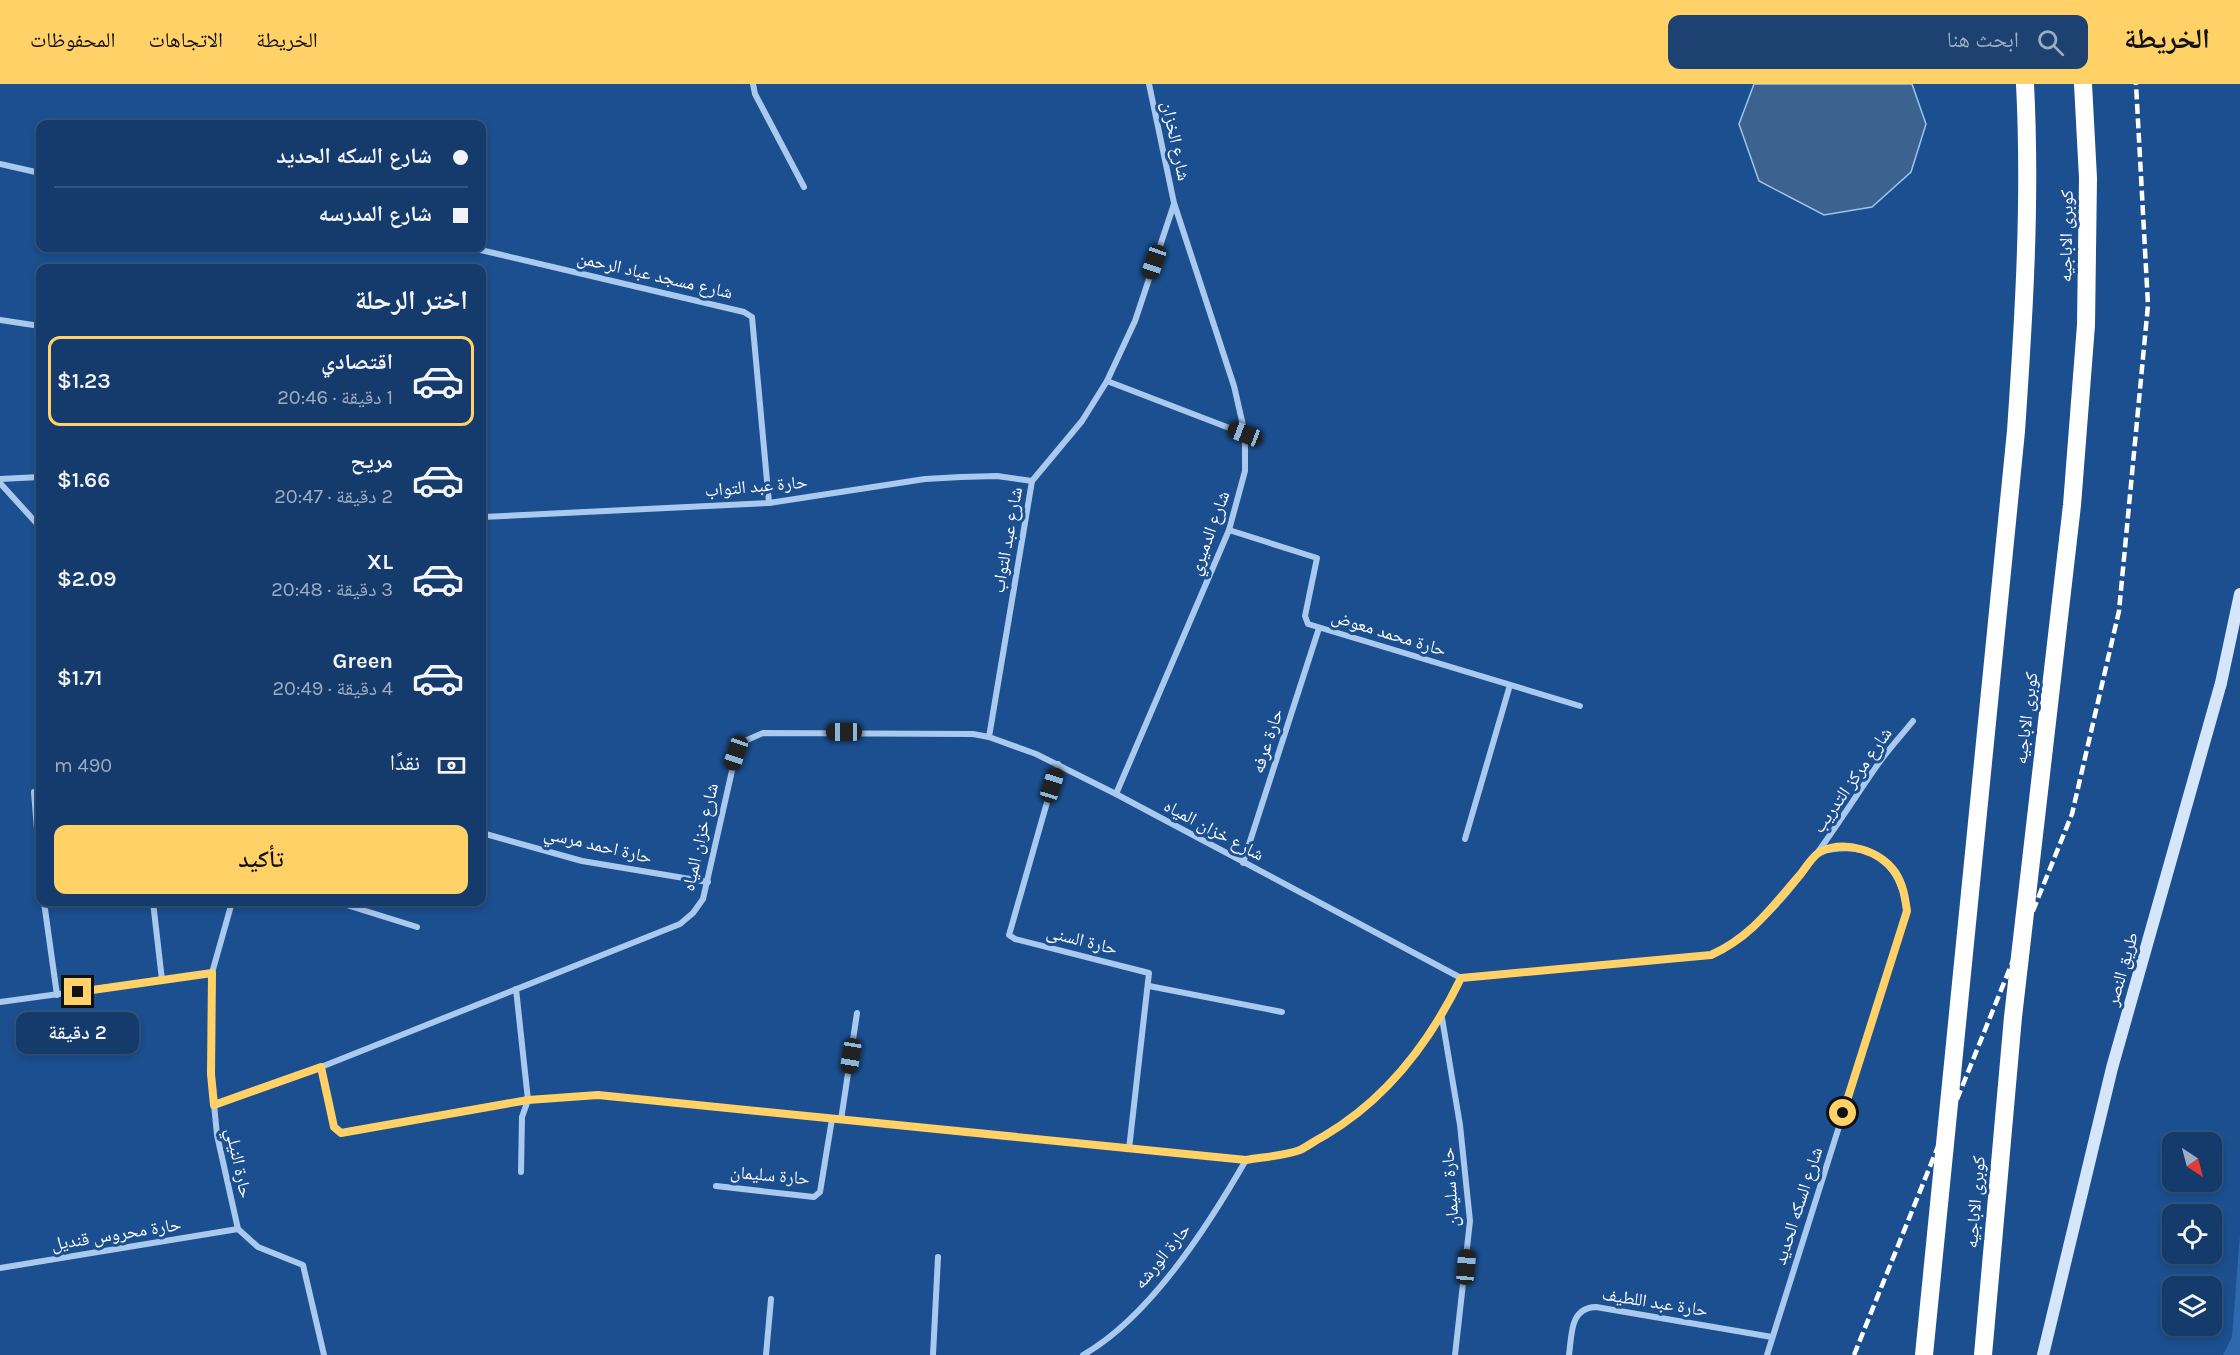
<!DOCTYPE html>
<html lang="ar">
<meta charset="utf-8">
<style>
:root{--surface:#143b6b;--page:#1d4271;--text:#f1f3f6;--muted:#9dadc1;--line:#33557e;--accent:#ffd166}
body{margin:0;font-family:Karla,"Noto Naskh Arabic",sans-serif;background:var(--page);color:var(--text);direction:rtl;height:100vh;display:flex;flex-direction:column;font-size:22px;white-space:nowrap}
*{box-sizing:border-box;margin:0}
p{font-size:20px;color:var(--muted)}
.icon{flex:none;width:33px;height:33px;fill:none;stroke:currentColor;stroke-width:2;stroke-linecap:round;stroke-linejoin:round}
.map{position:relative;flex:1;overflow:hidden;direction:ltr}
.sheet{position:absolute;left:36px;top:180px;width:450px;height:642px;display:flex;flex-direction:column;background:var(--surface);border-radius:12px;box-shadow:0 3px 9px #0003,0 0 0 2px var(--line);direction:rtl}
.sheet>*{flex:none}
.hud{position:absolute;left:36px;top:36px;width:450px;height:132px;border-radius:12px;box-shadow:0 3px 9px #0003,0 0 0 2px var(--line);direction:rtl;display:grid;align-content:center;height:132px;padding:0 18px;background:var(--surface)}
.needle{width:39px;rotate:144deg}
.buttons{position:absolute;left:2162px;top:1048px;display:grid;gap:12px}
.buttons a{display:grid;place-items:center;width:60px;height:60px;border-radius:12px;background:var(--surface);box-shadow:0 3px 9px #0003,0 0 0 2px var(--line);font-size:30px}
.end{position:absolute;width:27px;height:27px;margin:-14px;border:8px solid #ffd166;background:#111;box-shadow:0 0 0 3px #111}
.from{border-radius:50%}
.bubble{position:absolute;height:42px;border-radius:12px;background:var(--surface);box-shadow:0 3px 9px #0003,0 0 0 2px var(--line);font-size:20px;font-weight:600;line-height:42px;text-align:center;direction:rtl}
.car{position:absolute;width:18px;height:36px;margin:-18px -9px;border-radius:8px;box-shadow:0 0 4px 2px #0007;background:linear-gradient(#222 24%,#8ab4d8 0 40%,#222 0 76%,#8ab4d8 0 86%,#222 0)}
.hud b{display:flex;align-items:center;gap:21px;height:57px;font-size:22px}
.hud b+b{border-top:2px solid var(--line)}
.hud i{width:15px;height:15px;background:var(--text)}
ul{padding:0;list-style:none}
li{display:flex;align-items:center;gap:18px;height:90px;margin:0 12px 9px;padding:0 6px;border:3px solid transparent;border-radius:12px}
li div{flex:1}
li b{display:block;font-size:22px}
li em{font-style:normal;font-weight:600}
li.current{border-color:var(--accent)}
li>.icon{width:54px;height:54px;stroke-width:1.5}
h2{padding:0 18px;font-size:27px;line-height:72px}
.pay{display:flex;align-items:center;gap:15px;height:66px;padding:0 18px;font-size:22px}
.pay p{margin-inline-start:auto}
.action{display:flex;gap:12px;margin-top:auto;padding:12px 18px}
.action a{flex:1;height:69px;border-radius:12px;background:var(--accent);color:#111;font-size:24px;font-weight:600;line-height:69px;text-align:center}
header{display:flex;align-items:center;gap:36px;box-sizing:border-box;height:84px;padding:0 30px;background:var(--accent);color:#111}
header strong{font-size:28px}
nav{display:flex;gap:33px;margin-inline-start:auto;font-size:21px}
.search{width:420px;height:54px;background:var(--page);display:flex;align-items:center;gap:15px;box-sizing:border-box;padding:0 21px;border-radius:12px;color:var(--muted);font-size:22px}
.map>svg:first-child{display:block}
.green{fill:#2e69ad}
.water{fill:#3c6290;stroke:#9cc4f0;stroke-width:1.5}
.lines{fill:none;stroke-linecap:round;stroke-linejoin:round}
.street{stroke:#a9c9ee;stroke-width:6}
.secondary{stroke:#d6e6fa;stroke-width:12}
.highway{stroke:#fff;stroke-width:18}
.rail{stroke:#fff;stroke-width:4.5;stroke-dasharray:10 4.5;stroke-linecap:butt}
.route{stroke:#ffd166;stroke-width:8}
.labels{text-anchor:middle;dominant-baseline:central;stroke-width:6;stroke-linejoin:round;paint-order:stroke}
.street-label{font-size:18px;fill:#fff;stroke:#1b4f8f}
</style>
<header>
<strong>الخريطة</strong>
<div class="search"><svg class="icon" aria-label="search" viewBox="0 0 24 24"><circle cx="10" cy="10" r="6"/><path d="M15 15l6 6"/></svg>ابحث هنا</div>
<nav><a>الخريطة</a><a>الاتجاهات</a><a>المحفوظات</a></nav>
</header>
<div class="map">
<svg width="2240" height="1271" viewBox="0 0 2240 1271">
<rect width="100%" height="100%" fill="#1b4f8f"/>
<path class="green" d="M2240,1151V1271H2223L2232,1253Z"/>
<path class="water" d="M1754,0H1912L1926,40L1911,88L1872,123L1824,131L1759,97L1739,40Z"/>
<g class="lines">
<g class="street">
<path d="M753,0L755,10L804,103"/>
<path d="M0,80L40,89"/>
<path d="M472,164L744,228L752,233L769,419"/>
<path d="M0,236L40,242"/>
<path d="M1107,297L1245,350"/>
<path d="M0,395L40,393"/>
<path d="M0,399L40,443"/>
<path d="M482,433L769,419L925,395L961,393L997,392L1032,397"/>
<path d="M1229,446L1317,474L1305,532L1308,540L1580,622"/>
<path d="M989,653L1032,397L1082,337L1107,297L1135,237L1174,120"/>
<path d="M1058,680L1009,851L1015,855L1149,889L1129,1065"/>
<path d="M34,708L40,783"/>
<path d="M1116,710L1229,446L1245,387V350L1234,302L1174,119L1149,0"/>
<path d="M482,749L582,777L708,798"/>
<path d="M1465,755L1510,601"/>
<path d="M1243,779L1319,544"/>
<path d="M44,818L57,911"/>
<path d="M153,818L162,896"/>
<path d="M232,818L212,889L211,990L217,1051L238,1145L258,1163L303,1181L324,1271"/>
<path d="M337,818L417,843"/>
<path d="M1461,894L1711,871C1780,840 1833,744 1876,683C1887,667 1901,652 1913,637"/>
<path d="M1149,902L1282,928"/>
<path d="M516,905L528,1016L522,1033L521,1088"/>
<path d="M0,918L212,889"/>
<path d="M1442,934L1460,1041L1470,1137L1455,1271"/>
<path d="M321,983L334,1043L341,1049L528,1016L598,1011L1246,1076C1263,1073 1284,1072 1300,1066C1308,1063 1317,1056 1324,1052C1387,1015 1430,958 1461,894"/>
<path d="M214,1021L321,983L680,840L693,829L703,815L736,669L747,656L763,649L973,650L989,653L1036,670L1116,710L1461,894"/>
<path d="M841,1036L857,929"/>
<path d="M716,1102L814,1113L820,1108L832,1035"/>
<path d="M0,1184L238,1145"/>
<path d="M766,1271L771,1215"/>
<path d="M933,1271L938,1173"/>
<path d="M1083,1271C1150,1233 1208,1142 1246,1076"/>
<path d="M1569,1271C1572,1249 1570,1224 1596,1223L1772,1253"/>
<path d="M1767,1271L1907,827C1900,777 1869,755 1819,768"/>
</g>
<path class="secondary" d="M2043,1271L2112,984L2221,599L2240,510"/>
<g class="highway">
<path d="M1924,1271L2016,347C2024,231 2031,116 2025,0"/>
<path d="M1983,1271L2013,933L2072,421L2086,241L2088,94L2083,0"/>
</g>
<path class="rail" d="M1854,1271L2072,730L2119,527L2148,221L2136,0"/>
</g>
<g class="lines">
<path class="route" d="M78,908L212,889L211,990L214,1021L321,983L334,1043L341,1049L528,1016L598,1011L1246,1076C1263,1073 1284,1072 1300,1066C1308,1062 1316,1056 1324,1052C1387,1015 1430,958 1461,894L1711,871C1751,853 1771,824 1799,792C1805,785 1812,772 1820,768C1845,755 1880,767 1895,788C1903,800 1905,813 1907,827L1843,1029"/>
</g>
<g class="labels">
<g class="street-label">
<text transform="translate(1176 57) rotate(78)">شارع الخزان</text>
<text transform="translate(2066 152) rotate(-89)">كوبرى الاباجيه</text>
<text transform="translate(655 191) rotate(13)">شارع مسجد عباد الرحمن</text>
<text transform="translate(756 402) rotate(-5)">حارة عبد التواب</text>
<text transform="translate(1209 449) rotate(-70)">شارع الدميري</text>
<text transform="translate(1007 456) rotate(-80)">شارع عبد التواب</text>
<text transform="translate(1389 549) rotate(17)">حارة محمد معوض</text>
<text transform="translate(2026 634) rotate(-83)">كوبرى الاباجيه</text>
<text transform="translate(1267 657) rotate(-72)">حارة عرفه</text>
<text transform="translate(1852 696) rotate(-55)">شارع مركز التدريب</text>
<text transform="translate(1214 746) rotate(28)">شارع خزان المياه</text>
<text transform="translate(700 753) rotate(-77)">شارع خزان المياه</text>
<text transform="translate(598 761) rotate(13)">حارة احمد مرسي</text>
<text transform="translate(1082 856) rotate(14)">حارة السنى</text>
<text transform="translate(2122 885) rotate(-74)">طريق النصر</text>
<text transform="translate(239 1079) rotate(78)">حارة النيلي</text>
<text transform="translate(770 1091) rotate(5)">حارة سليمان</text>
<text transform="translate(1450 1103) rotate(-94)">حارة سليمان</text>
<text transform="translate(1975 1118) rotate(-85)">كوبرى الاباجيه</text>
<text transform="translate(1798 1122) rotate(-72)">شارع السكه الحديد</text>
<text transform="translate(116 1150) rotate(-9)">حارة محروس قنديل</text>
<text transform="translate(1162 1172) rotate(-51)">حارة الورشه</text>
<text transform="translate(1655 1218) rotate(9)">حارة عبد اللطيف</text>
</g>
</g>
</svg>
<div class="buttons">
<a><svg class="needle" viewBox="-14 -14 28 28"><path d="M0-13l5 13h-10z" fill="#e53935"/><path d="M0 13l5-13h-10z" fill="#9dadc1"/></svg></a>
<a><svg class="icon" aria-label="locate" viewBox="0 0 24 24"><circle cx="12" cy="12" r="6"/><path d="M12 2v4M12 18v4M2 12h4M18 12h4"/></svg></a>
<a><svg class="icon" aria-label="layers" viewBox="0 0 24 24"><path d="M12 4l9 5-9 5-9-5zM3 14l9 5 9-5"/></svg></a>
</div>
<i class="end from" style="left:1843px;top:1029px"></i>
<i class="end" style="left:78px;top:908px"></i>
<div class="bubble" style="left:16px;top:928px;width:123px">2 دقيقة</div>
<i class="car" style="left:1154px;top:178px;rotate:199deg"></i>
<i class="car" style="left:1245px;top:350px;rotate:291deg"></i>
<i class="car" style="left:844px;top:648px;rotate:270deg"></i>
<i class="car" style="left:736px;top:669px;rotate:199deg"></i>
<i class="car" style="left:1052px;top:701px;rotate:17deg"></i>
<i class="car" style="left:851px;top:972px;rotate:189deg"></i>
<i class="car" style="left:1466px;top:1183px;rotate:5deg"></i>
<div class="hud">
<b><i class="from"></i>شارع السكه الحديد</b>
<b><i></i>شارع المدرسه</b>
</div>
<section class="sheet">
<h2>اختر الرحلة</h2>
<ul>
<li class="current"><svg class="icon" aria-label="car" viewBox="0 0 24 24"><path d="M5 17H2v-5l4-1 3-4h7l3 4 3 1v5h-3M9 17h6M6 11h13"/><circle cx="7" cy="17" r="2"/><circle cx="17" cy="17" r="2"/></svg><div><b>اقتصادي</b><p>1 دقيقة · 20:46</p></div><em>$1.23</em></li>
<li><svg class="icon" aria-label="car" viewBox="0 0 24 24"><path d="M5 17H2v-5l4-1 3-4h7l3 4 3 1v5h-3M9 17h6M6 11h13"/><circle cx="7" cy="17" r="2"/><circle cx="17" cy="17" r="2"/></svg><div><b>مريح</b><p>2 دقيقة · 20:47</p></div><em>$1.66</em></li>
<li><svg class="icon" aria-label="car" viewBox="0 0 24 24"><path d="M5 17H2v-5l4-1 3-4h7l3 4 3 1v5h-3M9 17h6M6 11h13"/><circle cx="7" cy="17" r="2"/><circle cx="17" cy="17" r="2"/></svg><div><b>XL</b><p>3 دقيقة · 20:48</p></div><em>$2.09</em></li>
<li><svg class="icon" aria-label="car" viewBox="0 0 24 24"><path d="M5 17H2v-5l4-1 3-4h7l3 4 3 1v5h-3M9 17h6M6 11h13"/><circle cx="7" cy="17" r="2"/><circle cx="17" cy="17" r="2"/></svg><div><b>Green</b><p>4 دقيقة · 20:49</p></div><em>$1.71</em></li>
</ul>
<div class="pay"><svg class="icon" aria-label="cash" viewBox="0 0 24 24"><path d="M3 7h18v10H3z"/><circle cx="12" cy="12" r="2"/></svg>نقدًا<p>490 m</p></div>
<div class="action"><a>تأكيد</a></div>
</section>
</div>
